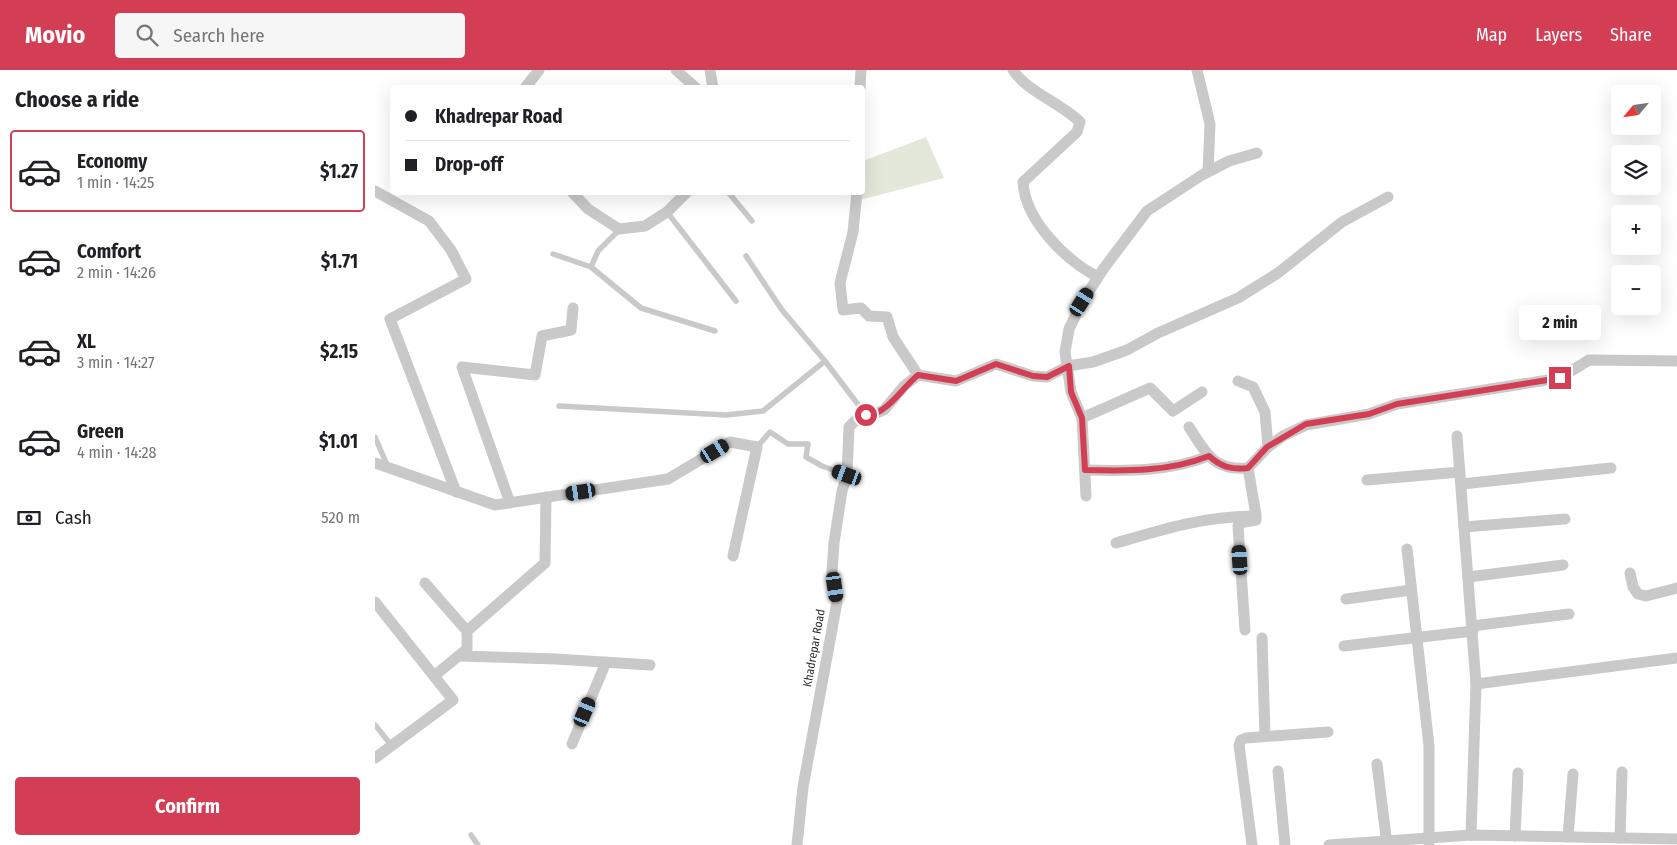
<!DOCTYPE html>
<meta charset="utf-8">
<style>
:root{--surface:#fff;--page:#f6f6f6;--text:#202124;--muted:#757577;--line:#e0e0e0;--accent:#d33e55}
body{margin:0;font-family:"Fira Sans Condensed",sans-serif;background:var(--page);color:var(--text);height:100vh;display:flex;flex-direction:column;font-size:19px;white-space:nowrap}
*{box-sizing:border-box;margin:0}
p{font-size:16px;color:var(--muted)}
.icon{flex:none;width:28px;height:28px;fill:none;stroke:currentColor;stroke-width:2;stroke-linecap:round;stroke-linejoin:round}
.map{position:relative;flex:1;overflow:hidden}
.drawer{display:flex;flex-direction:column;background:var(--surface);width:375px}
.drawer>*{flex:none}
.top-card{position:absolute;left:15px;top:15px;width:475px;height:110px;border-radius:5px;box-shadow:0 5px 20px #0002;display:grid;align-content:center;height:110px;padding:0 15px;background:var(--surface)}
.needle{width:32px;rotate:241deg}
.buttons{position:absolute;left:1236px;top:15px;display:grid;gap:10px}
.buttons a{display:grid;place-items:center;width:50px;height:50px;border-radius:5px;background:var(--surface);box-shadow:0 5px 20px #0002;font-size:25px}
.end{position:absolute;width:22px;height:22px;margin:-11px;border:6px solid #d33e55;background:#fff;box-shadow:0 0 0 2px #fff}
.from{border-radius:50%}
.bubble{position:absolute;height:35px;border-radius:5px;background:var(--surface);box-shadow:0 5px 20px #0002;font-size:16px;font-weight:700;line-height:35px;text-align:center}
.car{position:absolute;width:15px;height:30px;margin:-15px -8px;border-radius:6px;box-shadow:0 0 4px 1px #0007;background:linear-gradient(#222 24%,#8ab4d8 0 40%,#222 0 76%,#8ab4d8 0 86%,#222 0)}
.top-card b{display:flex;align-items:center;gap:18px;height:48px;font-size:19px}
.top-card b+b{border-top:1px solid var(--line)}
.top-card i{width:12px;height:12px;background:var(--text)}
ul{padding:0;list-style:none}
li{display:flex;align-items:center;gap:15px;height:82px;margin:0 10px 8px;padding:0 5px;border:2px solid transparent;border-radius:5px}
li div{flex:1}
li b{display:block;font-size:19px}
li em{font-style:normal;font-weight:700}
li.selected{border-color:var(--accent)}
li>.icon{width:45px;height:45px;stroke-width:1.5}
h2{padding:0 15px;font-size:22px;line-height:60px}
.pay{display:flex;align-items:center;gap:12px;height:55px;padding:0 15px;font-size:19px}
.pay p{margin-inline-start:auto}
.cta{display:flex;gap:10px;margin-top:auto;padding:10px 15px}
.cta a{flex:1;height:58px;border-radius:5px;background:var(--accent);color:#fff;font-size:20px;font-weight:700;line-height:58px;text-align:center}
header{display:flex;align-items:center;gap:30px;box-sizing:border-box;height:70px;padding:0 25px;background:var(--accent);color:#fff}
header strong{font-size:24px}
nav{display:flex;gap:28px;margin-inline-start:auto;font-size:18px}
.search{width:350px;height:45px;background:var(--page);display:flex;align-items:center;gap:12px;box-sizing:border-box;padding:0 18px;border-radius:5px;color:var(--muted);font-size:19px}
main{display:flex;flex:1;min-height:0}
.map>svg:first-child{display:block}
.green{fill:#e3e8db}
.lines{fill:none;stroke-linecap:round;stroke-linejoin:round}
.service{stroke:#c9c9c9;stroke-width:5.5}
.minor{stroke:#c9c9c9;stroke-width:11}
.route{stroke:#d33e55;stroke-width:6}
.labels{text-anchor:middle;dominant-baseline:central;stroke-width:5;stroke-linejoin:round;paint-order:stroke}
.street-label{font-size:12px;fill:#2c2c2c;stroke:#fff}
</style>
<header>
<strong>Movio</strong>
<div class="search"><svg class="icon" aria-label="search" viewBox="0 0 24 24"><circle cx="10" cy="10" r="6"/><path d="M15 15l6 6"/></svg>Search here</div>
<nav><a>Map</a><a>Layers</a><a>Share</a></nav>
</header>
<main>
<section class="drawer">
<h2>Choose a ride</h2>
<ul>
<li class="selected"><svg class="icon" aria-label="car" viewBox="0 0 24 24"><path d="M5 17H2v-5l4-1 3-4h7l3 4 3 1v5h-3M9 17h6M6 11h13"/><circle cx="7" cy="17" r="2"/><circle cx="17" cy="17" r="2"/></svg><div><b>Economy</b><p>1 min · 14:25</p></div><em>$1.27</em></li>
<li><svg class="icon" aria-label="car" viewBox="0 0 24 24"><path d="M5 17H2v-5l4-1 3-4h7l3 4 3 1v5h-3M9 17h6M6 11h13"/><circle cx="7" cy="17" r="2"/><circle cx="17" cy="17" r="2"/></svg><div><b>Comfort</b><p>2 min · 14:26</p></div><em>$1.71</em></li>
<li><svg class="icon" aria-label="car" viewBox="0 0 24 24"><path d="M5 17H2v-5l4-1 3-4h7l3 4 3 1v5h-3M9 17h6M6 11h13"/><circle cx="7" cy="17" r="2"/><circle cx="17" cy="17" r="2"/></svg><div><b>XL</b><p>3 min · 14:27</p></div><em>$2.15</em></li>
<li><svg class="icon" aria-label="car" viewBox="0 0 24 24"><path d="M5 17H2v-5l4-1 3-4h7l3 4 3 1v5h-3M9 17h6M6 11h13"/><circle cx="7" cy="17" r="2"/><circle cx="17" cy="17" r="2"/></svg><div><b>Green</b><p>4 min · 14:28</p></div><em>$1.01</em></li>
</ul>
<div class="pay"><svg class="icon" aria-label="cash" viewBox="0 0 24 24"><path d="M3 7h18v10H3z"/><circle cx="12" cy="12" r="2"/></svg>Cash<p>520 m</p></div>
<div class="cta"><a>Confirm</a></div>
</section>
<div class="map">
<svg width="1302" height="775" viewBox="0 0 1302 775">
<rect width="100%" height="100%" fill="#fff"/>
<path class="green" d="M551,67L569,108L485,130L488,91Z"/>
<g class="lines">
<g class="service">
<path d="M353,122L377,151"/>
<path d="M292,142L361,231"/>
<path d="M178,184L216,197L266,238L340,261"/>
<path d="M371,186L407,240L450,291L491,345"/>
<path d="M216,197L223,181L244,160"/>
<path d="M184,336L351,345L388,341L450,291"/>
<path d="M0,367L13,397"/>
<path d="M382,377L395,362L413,374H433L431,387L447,396L472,405"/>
<path d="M0,655L17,676"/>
<path d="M96,765L103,775"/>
</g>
<g class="minor">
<path d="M301,0L321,18"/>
<path d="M335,0L338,18"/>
<path d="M638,0C650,20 687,34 705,52L702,62L648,112C650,150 690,190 723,207"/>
<path d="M822,0L835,54L833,102"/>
<path d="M150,18L164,0"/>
<path d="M485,18L486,0"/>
<path d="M0,121L54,151L76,180L91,209L15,249L81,422"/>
<path d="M197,122L213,139L244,159L270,156L292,142L312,122"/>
<path d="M482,122L478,162L465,213L468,240L486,238L494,246L512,247L518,267L543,305L581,311L621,294L658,306L672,307L693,296L718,292L752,280L783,263L863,228L903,203L967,152L1013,127"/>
<path d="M863,311L878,317L890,342L893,377"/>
<path d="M707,348L775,318L798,341L827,322"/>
<path d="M814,357C831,383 838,401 873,398L893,377L908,366L931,355L994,344L1022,334L1185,308L1214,290L1302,291"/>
<path d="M1082,366L1101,614L1096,765"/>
<path d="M0,393L120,435L293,409L355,372L382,377L358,486"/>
<path d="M710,400C753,401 793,402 834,386"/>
<path d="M992,410L1085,402"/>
<path d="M1087,414L1236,398"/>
<path d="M711,426L707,348L696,322L690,282L694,259L707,232L729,198L772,141L827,105L854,91L882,83"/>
<path d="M135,433L87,297L160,305L167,266L196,260L198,238"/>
<path d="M1089,457L1190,449"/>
<path d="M741,473C789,459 826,447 877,446"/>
<path d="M1032,479L1054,676V775"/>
<path d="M1255,503L1258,517L1263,524L1271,526L1302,518"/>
<path d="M1093,507L1188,495"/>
<path d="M50,513L92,561"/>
<path d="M971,529L1036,520"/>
<path d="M0,532L78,630L0,688"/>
<path d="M1097,556L1194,544"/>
<path d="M870,560L863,456L864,453L881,450V445L873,398"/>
<path d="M887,568L890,666"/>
<path d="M969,576L1098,561"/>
<path d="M84,586L181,589L275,595"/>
<path d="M59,606L92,579V561L170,493L171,427"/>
<path d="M1101,614L1302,588"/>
<path d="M197,674L231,592"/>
<path d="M1002,694L1012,775"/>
<path d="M903,701L910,775"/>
<path d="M1140,766L1143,703"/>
<path d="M1193,767L1198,704"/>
<path d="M1245,768L1247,702"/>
<path d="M422,775L428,717L462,532L457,502L459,473L467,421L472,405L474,357L485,346H494L509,340L529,316L543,305"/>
<path d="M877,775L864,675L866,670L871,668L953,662"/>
<path d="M954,775L1096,765L1302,769"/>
</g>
</g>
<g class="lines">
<path class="route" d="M491,345L494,346C515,340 527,318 543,305L581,311L621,294L658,306L672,307L694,296L696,322L707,348L710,400C753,401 793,402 834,386C846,397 857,400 873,398L892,377L931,354L994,344L1022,334L1185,308"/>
</g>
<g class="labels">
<g class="street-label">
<text transform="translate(439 578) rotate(-80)">Khadrepar Road</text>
</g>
</g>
</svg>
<div class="buttons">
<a><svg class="needle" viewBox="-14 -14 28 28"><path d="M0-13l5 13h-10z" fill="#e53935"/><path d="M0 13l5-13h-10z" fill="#757577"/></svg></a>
<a><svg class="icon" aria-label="layers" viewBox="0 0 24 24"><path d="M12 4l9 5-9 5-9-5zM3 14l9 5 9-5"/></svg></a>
<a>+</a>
<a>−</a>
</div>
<i class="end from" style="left:491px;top:345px"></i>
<i class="end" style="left:1185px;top:308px"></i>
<div class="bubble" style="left:1144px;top:235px;width:82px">2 min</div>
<i class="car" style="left:707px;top:232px;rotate:32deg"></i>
<i class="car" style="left:340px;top:381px;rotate:59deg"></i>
<i class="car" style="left:472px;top:405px;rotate:290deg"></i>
<i class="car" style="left:206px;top:422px;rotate:261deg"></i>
<i class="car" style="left:865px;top:490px;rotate:356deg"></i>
<i class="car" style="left:460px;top:517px;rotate:172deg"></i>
<i class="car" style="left:210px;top:642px;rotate:23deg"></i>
<div class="top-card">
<b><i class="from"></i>Khadrepar Road</b>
<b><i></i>Drop-off</b>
</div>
</div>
</main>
